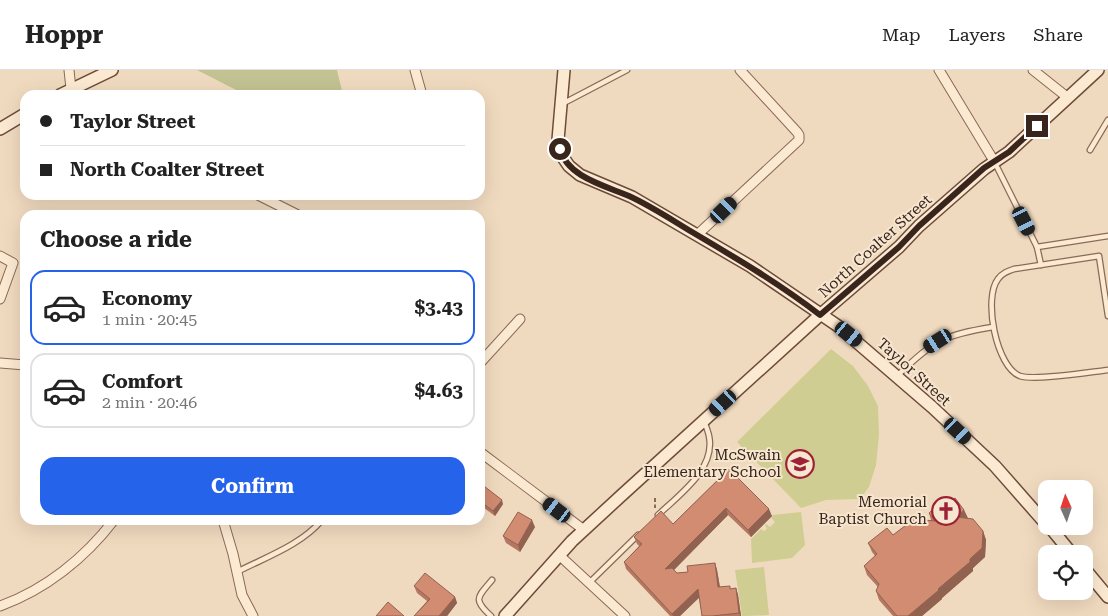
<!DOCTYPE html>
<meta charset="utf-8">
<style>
:root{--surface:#fff;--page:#f6f6f6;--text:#222;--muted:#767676;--line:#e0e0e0;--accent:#2563eb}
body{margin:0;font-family:"Roboto Serif",serif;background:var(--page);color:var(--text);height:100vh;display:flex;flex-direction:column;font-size:19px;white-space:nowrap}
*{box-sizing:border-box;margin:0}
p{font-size:16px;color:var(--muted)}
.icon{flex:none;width:28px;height:28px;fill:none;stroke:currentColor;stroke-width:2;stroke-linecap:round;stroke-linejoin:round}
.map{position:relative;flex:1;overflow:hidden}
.sheet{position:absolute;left:20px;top:140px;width:465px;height:315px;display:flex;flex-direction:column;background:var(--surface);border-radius:15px;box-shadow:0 5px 20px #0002}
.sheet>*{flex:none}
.banner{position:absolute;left:20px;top:20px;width:465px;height:110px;border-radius:15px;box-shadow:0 5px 20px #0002;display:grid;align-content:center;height:110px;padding:0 20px;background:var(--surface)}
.needle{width:32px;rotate:357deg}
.fabs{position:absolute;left:1038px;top:410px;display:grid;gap:10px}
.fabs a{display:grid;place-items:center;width:55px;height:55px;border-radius:10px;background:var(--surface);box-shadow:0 5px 20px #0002;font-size:25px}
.end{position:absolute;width:22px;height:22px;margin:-11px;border:6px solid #39251c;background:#fff;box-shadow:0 0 0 2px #fff}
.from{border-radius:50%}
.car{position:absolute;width:15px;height:30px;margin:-15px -8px;border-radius:6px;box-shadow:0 0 4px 1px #0007;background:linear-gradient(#222 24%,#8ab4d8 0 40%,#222 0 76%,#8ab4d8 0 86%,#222 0)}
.banner b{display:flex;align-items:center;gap:18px;height:48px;font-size:19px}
.banner b+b{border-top:1px solid var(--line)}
.banner i{width:12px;height:12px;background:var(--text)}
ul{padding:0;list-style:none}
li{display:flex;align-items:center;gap:15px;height:75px;margin:0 10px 8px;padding:0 10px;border:2px solid var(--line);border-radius:15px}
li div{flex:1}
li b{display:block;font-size:19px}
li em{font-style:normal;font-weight:700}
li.selected{border-color:var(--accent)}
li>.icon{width:45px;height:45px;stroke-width:1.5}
h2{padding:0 20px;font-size:22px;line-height:60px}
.primary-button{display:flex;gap:10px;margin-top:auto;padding:10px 20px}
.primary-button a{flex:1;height:58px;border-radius:15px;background:var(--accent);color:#fff;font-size:20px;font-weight:700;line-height:58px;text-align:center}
header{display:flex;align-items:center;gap:30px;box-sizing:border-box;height:70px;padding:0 25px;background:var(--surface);border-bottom:1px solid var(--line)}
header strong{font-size:24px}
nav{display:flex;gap:28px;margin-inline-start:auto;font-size:18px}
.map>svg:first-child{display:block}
.green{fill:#cfcd92}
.cemetery{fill:#c3c292}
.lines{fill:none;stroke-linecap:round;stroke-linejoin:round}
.lane-casing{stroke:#8a6a56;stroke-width:7}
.street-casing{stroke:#8a6a56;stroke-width:11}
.secondary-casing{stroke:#6c4b39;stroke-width:14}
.path{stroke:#8a6a56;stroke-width:2;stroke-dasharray:4 2.5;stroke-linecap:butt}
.lane{stroke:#fbe9d2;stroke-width:4.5}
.street{stroke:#fbe9d2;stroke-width:9}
.secondary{stroke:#fbe9d2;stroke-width:11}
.wall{fill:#b47862}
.shaded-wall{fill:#926250}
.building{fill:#d18c72;stroke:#926250}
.route{stroke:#39251c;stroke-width:6}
.labels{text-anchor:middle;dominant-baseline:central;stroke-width:4;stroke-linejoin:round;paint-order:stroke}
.street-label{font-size:15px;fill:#39251c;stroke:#f7e6cf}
.poi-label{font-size:15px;fill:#39251c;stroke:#f7e6cf;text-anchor:end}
</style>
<header>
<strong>Hoppr</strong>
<nav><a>Map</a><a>Layers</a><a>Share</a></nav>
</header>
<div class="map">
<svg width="1108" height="546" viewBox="0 0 1108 546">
<rect width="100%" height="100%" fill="#f0dabf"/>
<g class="green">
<path d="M831,279L853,296L868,316L878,336L879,365L876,395L869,417L860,429L826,430L801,438L737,372Z"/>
<path d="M801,442L805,475L792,488L752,493L751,469L761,459L764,461L767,459L765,455L766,454L770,457L775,452L771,448L773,445Z"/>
<path d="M764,497L769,545L742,546L735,500Z"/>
</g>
<path class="cemetery" d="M197,0H337L343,25H246Z"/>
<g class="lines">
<defs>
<g id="lane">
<path d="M562,34L627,0"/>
<path d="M1090,80L1108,50"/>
<path d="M995,93L1037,177L1108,166"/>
<path d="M1037,177L1041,195"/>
<path d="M1108,246L1099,186L1014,199C1008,201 1002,203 998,209C983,228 996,297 1020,306C1035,311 1090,302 1108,300"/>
<path d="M898,305C934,270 944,265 993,257"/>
<path d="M658,445C679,425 716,399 709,366C708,361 706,356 704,351"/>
<path d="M237,502C266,487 301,475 322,450"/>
<path d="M589,513L638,465"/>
<path d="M491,546C472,529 478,527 492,510"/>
</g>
<g id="street">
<path d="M69,0L71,19L75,25"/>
<path d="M415,0L422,25"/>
<path d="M939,0L994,91"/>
<path d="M1033,0L1067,27"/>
<path d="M258,125L298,145"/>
<path d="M697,165L799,70V65L797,62L740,0"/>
<path d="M0,186L13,193L0,229"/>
<path d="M0,293L25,295"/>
<path d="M480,293L520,249"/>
<path d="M480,382L584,460"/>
<path d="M223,450L233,484L242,525L253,546"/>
<path d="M559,485L625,546"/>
<path d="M0,536C45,520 85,488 114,450"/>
</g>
<g id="secondary">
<path d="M564,0L558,70L560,83L569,96L580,105L632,127L750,196L838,256L932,337L995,396L1046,454"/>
<path d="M60,25L112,0"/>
<path d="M0,59L25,44"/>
<path d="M1049,456L1072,484"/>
<path d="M1084,498L1108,527"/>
<path d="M505,546L572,471L623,424L820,245L899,177L919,156L984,99L1009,82L1098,0"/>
</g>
</defs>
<use href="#lane" class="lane-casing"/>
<use href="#street" class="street-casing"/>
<use href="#secondary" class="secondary-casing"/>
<path class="path" d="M655,428V438"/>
<use href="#lane" class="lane"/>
<use href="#street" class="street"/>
<use href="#secondary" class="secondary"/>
</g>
<g class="wall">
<path d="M729,399L772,446L751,467L728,445L674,500L677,503L688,502L715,493L717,500L720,517L731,519L736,518L738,525L741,546H702L699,527L680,546H670L626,499L624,492L639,476L637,474L634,467L673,454Z"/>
<path d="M480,413L503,434L495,446L480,435Z"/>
<path d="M964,440L968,448L983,461L986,470L985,487L973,498V501L942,528V529L922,546H893L879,530L876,521L878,517L867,505L864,496L875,486L872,482L868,473L893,465L931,450L929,443Z"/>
<path d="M535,457L520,482L506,473L503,466Z"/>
<path d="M414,516L455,527L457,533L447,546H414L427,531L417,523Z"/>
</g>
<g class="shaded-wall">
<path d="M502,430L503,434L495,446L493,441Z"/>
<path d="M726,438L728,445L668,506L665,499Z"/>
<path d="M769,439L772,446L751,467L748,460Z"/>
<path d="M964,440L968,449L956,447Z"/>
<path d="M532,450L535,457L520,482L518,475Z"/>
<path d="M983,461L986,470L985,487L973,498V501L942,528V529L922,546H908L938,519Z"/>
<path d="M715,493L717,500L721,524L718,517Z"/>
<path d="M736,518L738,525L741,546H740L739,543Z"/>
<path d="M698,519L701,526L680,546H673L672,544Z"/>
<path d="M455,527L457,533L447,546H439Z"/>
</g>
<g class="building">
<path d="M729,399L769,439L748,460L726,438L665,499L672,498L677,503L688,502L687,496L715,493L718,517L730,516V519L736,518L739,543L712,546H702L698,519L672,544L624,492L642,474L634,467L661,441L673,454Z"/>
<path d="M480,413L502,430L493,441L480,431Z"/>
<path d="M955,428L964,440L956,447L973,449L983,461L982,478L970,489V492L938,519L939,520L908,546H897L876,521L879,514L864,496L877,484L868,473L887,458L893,465L914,449L935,451L929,443L942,431L946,435Z"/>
<path d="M518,442L532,450L518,475L503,466Z"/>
<path d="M425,503L455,527L439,546H414L430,529L414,516Z"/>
<path d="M388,532L404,546H376Z"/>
</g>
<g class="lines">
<path class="route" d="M560,79C567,107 606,116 629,126C651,136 672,150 692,162C736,188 780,214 820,245L899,177L919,156L984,98L1009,82L1037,56"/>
</g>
<defs>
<symbol id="school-ring" viewBox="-11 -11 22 22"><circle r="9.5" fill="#f7e6cf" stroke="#9d2235" stroke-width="1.5"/><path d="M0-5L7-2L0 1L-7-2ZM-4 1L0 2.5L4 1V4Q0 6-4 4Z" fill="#9d2235"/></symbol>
<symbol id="church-ring" viewBox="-11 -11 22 22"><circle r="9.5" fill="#f7e6cf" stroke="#9d2235" stroke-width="1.5"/><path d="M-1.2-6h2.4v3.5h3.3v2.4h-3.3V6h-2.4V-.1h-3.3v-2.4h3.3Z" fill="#9d2235"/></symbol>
</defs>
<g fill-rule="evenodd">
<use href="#school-ring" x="784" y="378" width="32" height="32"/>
<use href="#church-ring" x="930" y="425" width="32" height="32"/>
</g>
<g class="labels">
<g class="street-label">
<text transform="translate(875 176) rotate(-42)">North Coalter Street</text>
<text transform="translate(914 302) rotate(42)">Taylor Street</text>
</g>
<g class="poi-label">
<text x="781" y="385">McSwain<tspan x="781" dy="17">Elementary School</tspan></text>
<text x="927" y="432">Memorial<tspan x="927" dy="17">Baptist Church</tspan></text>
</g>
</g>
</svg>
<div class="fabs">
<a><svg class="needle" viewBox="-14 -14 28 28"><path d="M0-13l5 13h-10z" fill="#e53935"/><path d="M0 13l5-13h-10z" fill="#767676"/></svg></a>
<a><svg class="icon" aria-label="locate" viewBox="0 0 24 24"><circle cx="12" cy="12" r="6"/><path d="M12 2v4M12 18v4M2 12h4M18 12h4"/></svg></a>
</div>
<i class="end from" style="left:560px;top:79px"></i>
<i class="end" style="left:1037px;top:56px"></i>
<i class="car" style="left:724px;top:140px;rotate:46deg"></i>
<i class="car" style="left:1024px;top:151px;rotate:153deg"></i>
<i class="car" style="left:849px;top:264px;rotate:129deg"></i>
<i class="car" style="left:938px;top:271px;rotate:238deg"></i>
<i class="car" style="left:723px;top:333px;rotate:228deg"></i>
<i class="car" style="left:958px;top:361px;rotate:133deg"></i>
<i class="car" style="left:557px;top:440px;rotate:307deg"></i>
<div class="banner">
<b><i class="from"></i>Taylor Street</b>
<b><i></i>North Coalter Street</b>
</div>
<section class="sheet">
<h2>Choose a ride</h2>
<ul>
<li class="selected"><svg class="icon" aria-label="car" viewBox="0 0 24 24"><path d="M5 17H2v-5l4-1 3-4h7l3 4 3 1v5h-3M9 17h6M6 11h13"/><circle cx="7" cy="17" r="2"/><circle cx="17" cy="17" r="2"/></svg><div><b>Economy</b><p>1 min · 20:45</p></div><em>$3.43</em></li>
<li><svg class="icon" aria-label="car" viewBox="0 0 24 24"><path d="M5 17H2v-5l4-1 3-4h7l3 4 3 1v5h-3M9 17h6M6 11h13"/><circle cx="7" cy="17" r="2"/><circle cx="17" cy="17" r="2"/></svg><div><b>Comfort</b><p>2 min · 20:46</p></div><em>$4.63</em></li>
</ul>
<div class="primary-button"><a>Confirm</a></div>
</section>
</div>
